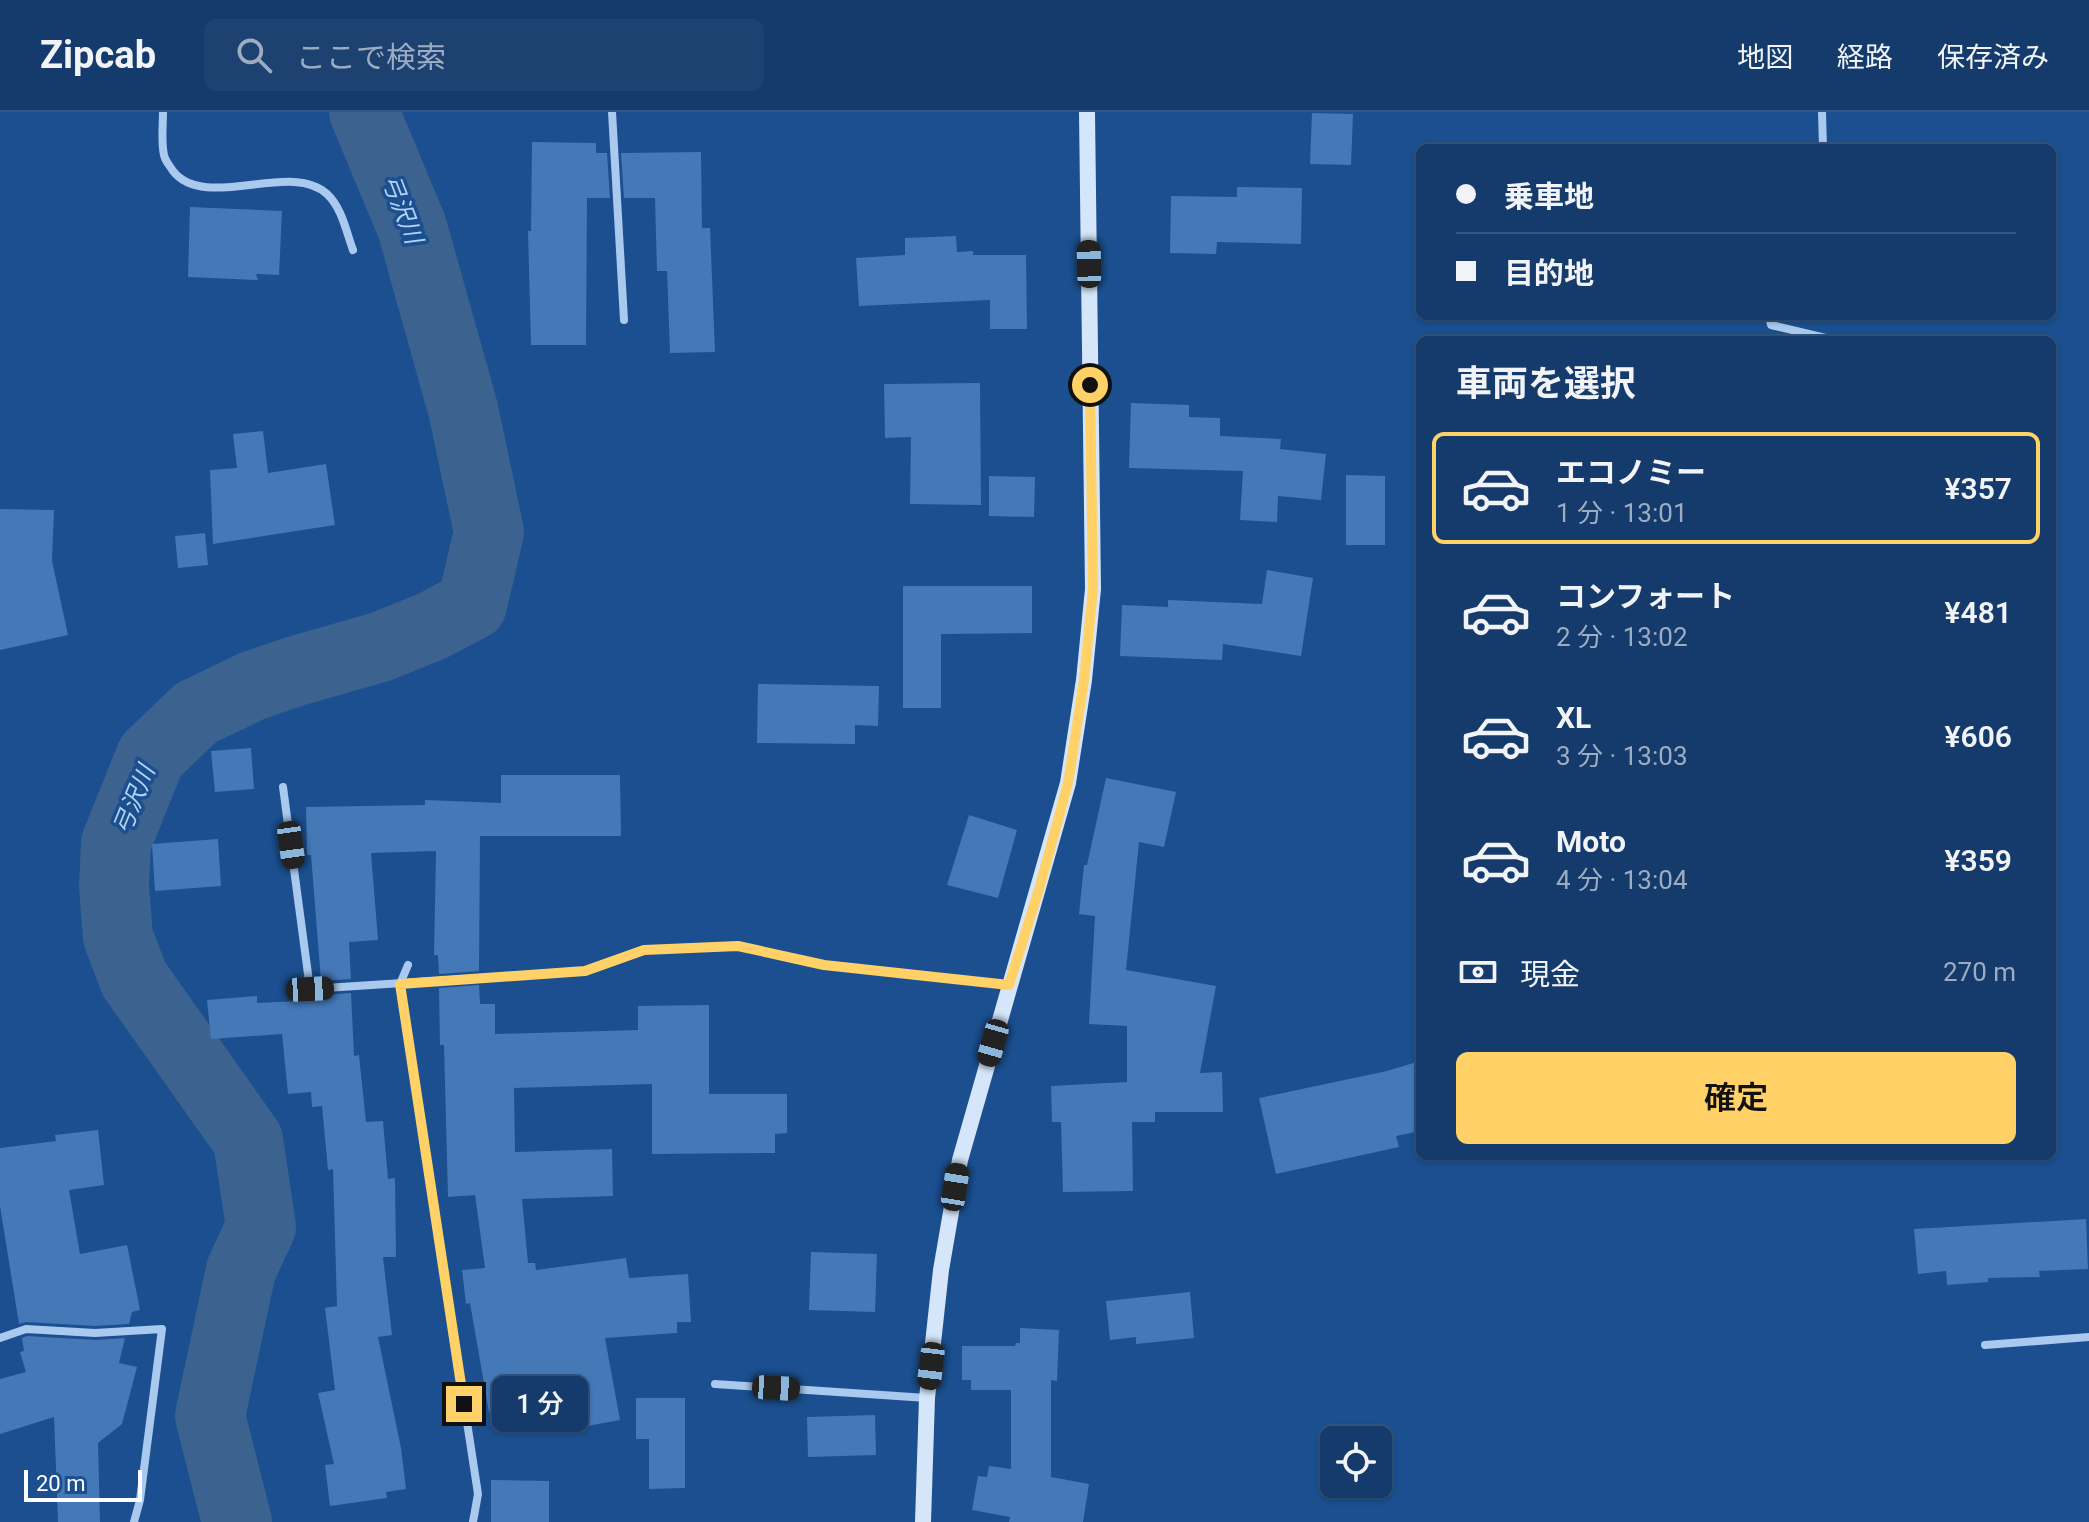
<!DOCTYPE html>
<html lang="ja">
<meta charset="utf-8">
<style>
:root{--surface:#143b6b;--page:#1d4271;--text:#f1f3f6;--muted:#9dadc1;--line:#33557e;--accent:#ffd166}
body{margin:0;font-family:Roboto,"Noto Sans JP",sans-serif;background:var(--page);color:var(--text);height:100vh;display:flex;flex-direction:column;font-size:30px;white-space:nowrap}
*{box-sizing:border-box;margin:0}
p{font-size:26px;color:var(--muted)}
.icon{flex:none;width:44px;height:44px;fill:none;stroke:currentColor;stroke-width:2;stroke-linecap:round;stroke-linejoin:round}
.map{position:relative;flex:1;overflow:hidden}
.side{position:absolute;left:1416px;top:224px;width:640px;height:824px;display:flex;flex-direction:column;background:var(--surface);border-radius:12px;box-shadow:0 2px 6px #0004,0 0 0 2px var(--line)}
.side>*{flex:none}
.banner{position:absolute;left:1416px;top:32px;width:640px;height:176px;border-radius:12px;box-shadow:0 2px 6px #0004,0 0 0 2px var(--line);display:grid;align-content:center;height:176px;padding:0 40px;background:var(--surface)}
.controls{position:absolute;left:1320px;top:1314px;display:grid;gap:16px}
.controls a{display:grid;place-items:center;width:72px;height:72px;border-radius:12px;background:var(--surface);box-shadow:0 2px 6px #0004,0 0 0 2px var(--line);font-size:40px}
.scale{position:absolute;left:24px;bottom:20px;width:118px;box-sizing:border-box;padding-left:8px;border:4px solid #fff;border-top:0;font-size:22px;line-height:28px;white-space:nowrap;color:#fff;-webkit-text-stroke:6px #1b4f8f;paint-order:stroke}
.end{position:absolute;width:36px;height:36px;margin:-18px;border:10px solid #ffd166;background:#111;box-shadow:0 0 0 4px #111}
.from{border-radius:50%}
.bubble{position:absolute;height:56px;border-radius:12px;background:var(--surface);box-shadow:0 2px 6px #0004,0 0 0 2px var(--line);font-size:26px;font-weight:600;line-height:56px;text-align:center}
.car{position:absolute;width:24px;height:48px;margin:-24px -12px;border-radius:10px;box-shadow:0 0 6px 2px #0007;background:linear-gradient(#222 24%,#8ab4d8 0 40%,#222 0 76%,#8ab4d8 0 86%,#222 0)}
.banner b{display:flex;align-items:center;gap:28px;height:76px;font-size:30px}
.banner b+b{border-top:2px solid var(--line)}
.banner i{width:20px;height:20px;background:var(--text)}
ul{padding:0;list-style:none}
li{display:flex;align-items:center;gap:24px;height:112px;margin:0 16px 12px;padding:0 24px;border:4px solid transparent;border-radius:12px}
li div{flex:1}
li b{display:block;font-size:30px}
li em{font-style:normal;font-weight:600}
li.selected{border-color:var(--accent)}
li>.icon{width:72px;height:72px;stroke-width:1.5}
h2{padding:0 40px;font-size:36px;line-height:96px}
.pay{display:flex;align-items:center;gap:20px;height:88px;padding:0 40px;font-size:30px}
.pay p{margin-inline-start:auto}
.cta{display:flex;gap:16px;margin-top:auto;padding:16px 40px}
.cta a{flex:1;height:92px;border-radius:12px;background:var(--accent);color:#111;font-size:32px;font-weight:600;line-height:92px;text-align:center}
header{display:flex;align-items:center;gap:48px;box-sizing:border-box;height:112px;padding:0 40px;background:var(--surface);border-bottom:2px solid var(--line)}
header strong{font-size:38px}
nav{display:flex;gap:44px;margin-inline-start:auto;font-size:28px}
.search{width:560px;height:72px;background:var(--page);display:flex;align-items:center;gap:20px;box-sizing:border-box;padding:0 28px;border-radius:12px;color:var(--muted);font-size:30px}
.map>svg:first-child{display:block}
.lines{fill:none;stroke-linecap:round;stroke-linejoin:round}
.river{stroke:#3c6290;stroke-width:70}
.building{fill:#4478b7}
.street{stroke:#a9c9ee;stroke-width:8}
.secondary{stroke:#d6e6fa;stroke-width:16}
.route{stroke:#ffd166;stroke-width:10}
.labels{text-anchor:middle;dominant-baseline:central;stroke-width:7;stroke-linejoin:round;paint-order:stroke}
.water-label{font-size:24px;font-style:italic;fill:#b5d3f5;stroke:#1b4f8f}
</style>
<header>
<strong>Zipcab</strong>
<div class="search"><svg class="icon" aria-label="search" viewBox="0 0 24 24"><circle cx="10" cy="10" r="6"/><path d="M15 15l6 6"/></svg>ここで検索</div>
<nav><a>地図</a><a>経路</a><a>保存済み</a></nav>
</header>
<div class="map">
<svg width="2089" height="1410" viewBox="0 0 2089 1410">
<rect width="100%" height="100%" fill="#1b4f8f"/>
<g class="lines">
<path class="river" d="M237,1410L210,1304L241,1158L261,1115L248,1028L134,867L118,825L114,775L116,731L151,644L196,601L252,574L296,559L380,535L432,514L472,493L489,420L463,297L412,115L364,0"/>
</g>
<g class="building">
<path d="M1312,1L1353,2L1351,53L1310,52Z"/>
<path d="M532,30L596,31V41H607L610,86H587L586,233H531L528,119H531Z"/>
<path d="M701,40L702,116H710L715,240L670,241L667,159H657L655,86H624L621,41Z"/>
<path d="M1237,75L1302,76L1301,132L1217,130L1216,142L1170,141L1171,84L1237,85Z"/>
<path d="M190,95L282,99L279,163L256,162L258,168L188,165Z"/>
<path d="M956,124L957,140L973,139V143H1026L1027,217H990V188L859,194L856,146L905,143V126Z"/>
<path d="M980,271L981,393L910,392L911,325L885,326L884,272Z"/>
<path d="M1131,291L1189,293V305L1220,306V324L1281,327L1280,337L1326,342L1321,388L1278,384L1277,410L1240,408L1243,359L1129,356Z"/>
<path d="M263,319L268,361L326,352L335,413L213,432L210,358L237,356L233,322Z"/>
<path d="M1346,363L1385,364V433H1346Z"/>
<path d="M989,364L1035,365L1034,405L989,404Z"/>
<path d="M0,397L54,398L52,449L68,523L0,538Z"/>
<path d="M205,421L208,453L178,456L175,424Z"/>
<path d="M1267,458L1313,466L1301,544L1223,532L1222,548L1120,544L1122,493L1168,495V488L1262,492Z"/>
<path d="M903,474H1032V521L941,522V596H903Z"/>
<path d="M758,572L879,574L878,614L855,613V632L757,631Z"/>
<path d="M251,636L254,677L215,680L211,639Z"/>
<path d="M501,663H620L621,724H480L479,859L439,862L438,843H434L436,739L371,741L378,828L349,830L351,867L321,869L311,743H307L306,695L425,693V688L501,691Z"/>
<path d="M1106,666L1176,680L1164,735L1139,730L1126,858L1216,874L1200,961L1222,960L1223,1000H1155V1010H1132L1133,1079L1063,1080L1061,1010H1052L1051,974L1127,970V914L1089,912L1095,804L1079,802L1084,753H1087Z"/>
<path d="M969,703L1017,718L998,786L947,773Z"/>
<path d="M218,727L221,774L155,779L152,732Z"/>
<path d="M479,873L480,892H495V922L638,918V894L709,893V982H787V1021L775,1022V1041L652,1042V972L514,976L515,1040L612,1037L613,1084L522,1087L528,1151H535L536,1158L626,1146L629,1166L688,1162L691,1210H677V1221L605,1226L620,1308L582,1315L577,1284L489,1300L470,1191L466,1192L462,1158L485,1156L475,1083L448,1085L444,933H440L439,876Z"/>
<path d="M351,881L354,944L359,943L366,1010L383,1009L388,1067L395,1066L396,1145H383L392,1223L378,1225L401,1336L406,1377L386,1380L387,1386L330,1394L325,1353L334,1352L318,1281L335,1278L325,1196L337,1194L333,1057L328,1058L322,994L312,995L311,980L288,982L282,922L211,927L207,888L257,884V891L323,888L322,883Z"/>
<path d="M1420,949V1019L1396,1024L1399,1035L1276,1062L1259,986L1387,959Z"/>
<path d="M98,1018L104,1073L69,1078L80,1142L127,1133L140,1198L132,1200L129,1212L95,1214L26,1210L19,1212L0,1094V1036L56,1029L55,1023Z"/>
<path d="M2086,1107L2088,1157L2039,1159L2040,1165L1988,1166V1170L1947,1173L1946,1159L1918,1162L1914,1117Z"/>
<path d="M811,1140L877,1142L875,1200L809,1198Z"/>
<path d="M1190,1180L1194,1226L1136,1232V1225L1110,1228L1106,1189Z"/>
<path d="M1020,1216L1059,1218L1057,1269L1051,1268V1365L1089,1372L1083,1410H1009L1010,1405L972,1398L978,1364L987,1365L989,1354L1011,1357V1278H971V1268H962V1234H1015L1016,1231H1020Z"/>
<path d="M27,1224L95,1228L125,1226L119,1251L137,1255L122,1312L98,1331L100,1410H58L54,1305L0,1322V1267L26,1260L20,1240L24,1239L22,1226Z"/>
<path d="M636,1286H685V1376L649,1377V1327H636Z"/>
<path d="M875,1303L876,1343L808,1345L807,1305Z"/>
<path d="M491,1368L549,1369V1410H491Z"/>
</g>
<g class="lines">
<g class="street">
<path d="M163,0C163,14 161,30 164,43C165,49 170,54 173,59C205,100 291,48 327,82C342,96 346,119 353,138"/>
<path d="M612,0L624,208"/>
<path d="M1822,0L1823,36"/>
<path d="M1769,204L1771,213L1834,228"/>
<path d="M283,675L310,877L585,859L644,838L738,834L824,853L1009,873"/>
<path d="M408,853L400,872L478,1382L473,1410"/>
<path d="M0,1226L26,1217L95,1221L162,1217L140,1388L134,1410"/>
<path d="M1985,1233L2089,1225"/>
<path d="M715,1272L927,1286"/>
</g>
<path class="secondary" d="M923,1410L927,1286L941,1158L960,1048L1068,671L1084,568L1093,477L1087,0"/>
</g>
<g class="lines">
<path class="route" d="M464,1292L400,872L585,859L644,838L738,834L824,853L1009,873L1040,774L1068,671L1084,568L1093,477L1090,273"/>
</g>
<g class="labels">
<g class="water-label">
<text transform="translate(402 97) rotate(69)">弓沢川</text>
<text transform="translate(134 688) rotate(-68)">弓沢川</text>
</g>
</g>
</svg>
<div class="controls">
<a><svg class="icon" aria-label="locate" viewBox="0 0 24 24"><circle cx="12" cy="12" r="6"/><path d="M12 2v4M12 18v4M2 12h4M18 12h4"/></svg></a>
</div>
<div class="scale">20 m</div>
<i class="end from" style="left:1090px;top:273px"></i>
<i class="end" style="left:464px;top:1292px"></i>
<div class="bubble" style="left:492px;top:1264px;width:96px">1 分</div>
<i class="car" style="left:1089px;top:152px;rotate:359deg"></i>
<i class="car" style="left:291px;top:733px;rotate:172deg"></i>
<i class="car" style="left:310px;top:877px;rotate:87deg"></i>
<i class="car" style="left:993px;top:931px;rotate:196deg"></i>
<i class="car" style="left:955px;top:1075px;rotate:9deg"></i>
<i class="car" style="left:931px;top:1254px;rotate:187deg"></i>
<i class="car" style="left:776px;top:1276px;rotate:93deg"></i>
<div class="banner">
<b><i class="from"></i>乗車地</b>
<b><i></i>目的地</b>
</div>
<section class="side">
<h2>車両を選択</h2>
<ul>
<li class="selected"><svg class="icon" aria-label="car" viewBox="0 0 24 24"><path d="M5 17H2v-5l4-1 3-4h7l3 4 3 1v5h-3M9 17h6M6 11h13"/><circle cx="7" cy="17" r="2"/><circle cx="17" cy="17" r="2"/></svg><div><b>エコノミー</b><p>1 分 · 13:01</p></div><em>¥357</em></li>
<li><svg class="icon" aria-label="car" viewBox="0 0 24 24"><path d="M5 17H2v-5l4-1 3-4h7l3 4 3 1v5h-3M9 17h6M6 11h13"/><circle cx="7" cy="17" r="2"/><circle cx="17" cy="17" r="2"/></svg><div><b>コンフォート</b><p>2 分 · 13:02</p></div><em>¥481</em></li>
<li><svg class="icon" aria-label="car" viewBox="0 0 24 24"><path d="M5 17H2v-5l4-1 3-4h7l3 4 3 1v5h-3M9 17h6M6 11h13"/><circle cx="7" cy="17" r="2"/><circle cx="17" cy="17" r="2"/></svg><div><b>XL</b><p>3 分 · 13:03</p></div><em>¥606</em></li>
<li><svg class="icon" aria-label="car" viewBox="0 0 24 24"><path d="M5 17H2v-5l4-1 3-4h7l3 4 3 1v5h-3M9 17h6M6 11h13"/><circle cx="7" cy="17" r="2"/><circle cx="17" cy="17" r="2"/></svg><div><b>Moto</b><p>4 分 · 13:04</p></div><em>¥359</em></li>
</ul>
<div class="pay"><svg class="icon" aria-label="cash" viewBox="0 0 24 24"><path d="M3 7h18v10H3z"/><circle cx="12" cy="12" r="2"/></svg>現金<p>270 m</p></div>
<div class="cta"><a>確定</a></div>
</section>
</div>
